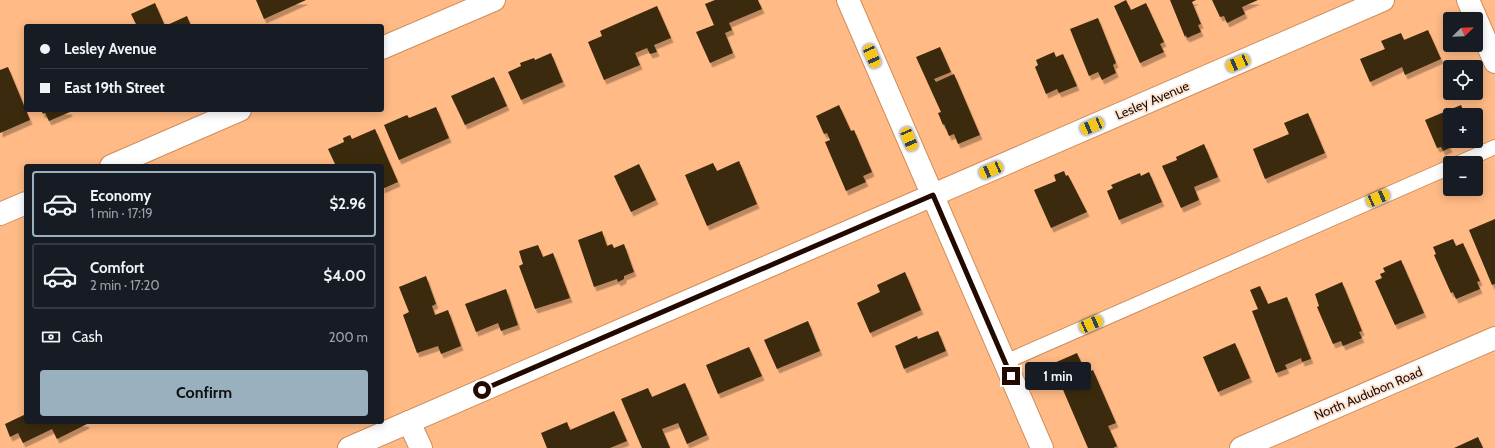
<!DOCTYPE html>
<meta charset="utf-8">
<style>
:root{--surface:#171b24;--page:#20242c;--text:#f1f3f6;--muted:#9ea1a6;--line:#363941;--accent:#99b0bf}
body{margin:0;font-family:Cabin,sans-serif;background:var(--page);color:var(--text);height:100vh;display:flex;flex-direction:column;font-size:15px;white-space:nowrap}
*{box-sizing:border-box;margin:0}
p{font-size:13px;color:var(--muted)}
.icon{flex:none;width:22px;height:22px;fill:none;stroke:currentColor;stroke-width:2;stroke-linecap:round;stroke-linejoin:round}
.map{position:relative;flex:1;overflow:hidden}
.details{position:absolute;left:24px;top:164px;width:360px;height:260px;display:flex;flex-direction:column;background:var(--surface);border-radius:4px;box-shadow:0 2px 10px #0003}
.details>*{flex:none}
.guide{position:absolute;left:24px;top:24px;width:360px;height:88px;border-radius:4px;box-shadow:0 2px 10px #0003;display:grid;align-content:center;height:88px;padding:0 16px;background:var(--surface)}
.needle{width:26px;rotate:67deg}
.tools{position:absolute;left:1443px;top:12px;display:grid;gap:8px}
.tools a{display:grid;place-items:center;width:40px;height:40px;border-radius:4px;background:var(--surface);box-shadow:0 2px 10px #0003;font-size:20px}
.end{position:absolute;width:18px;height:18px;margin:-9px;border:5px solid #220a00;background:#fff;box-shadow:0 0 0 2px #fff}
.from{border-radius:50%}
.bubble{position:absolute;height:28px;border-radius:4px;background:var(--surface);box-shadow:0 2px 10px #0003;font-size:13px;font-weight:700;line-height:28px;text-align:center}
.car{position:absolute;width:12px;height:24px;margin:-12px -6px;border-radius:5px;box-shadow:0 0 3px 1px #0007;background:linear-gradient(#f5c518 24%,#345 0 40%,#f5c518 0 76%,#345 0 86%,#f5c518 0)}
.guide b{display:flex;align-items:center;gap:14px;height:38px;font-size:15px}
.guide b+b{border-top:1px solid var(--line)}
.guide i{width:10px;height:10px;background:var(--text)}
ul{padding:7px 0 0;list-style:none}
li{display:flex;align-items:center;gap:12px;height:66px;margin:0 8px 6px;padding:0 8px;border:2px solid var(--line);border-radius:4px}
li div{flex:1}
li b{display:block;font-size:15px}
li em{font-style:normal;font-weight:700}
li.current{border-color:var(--accent)}
li>.icon{width:36px;height:36px;stroke-width:1.5}
.pay{display:flex;align-items:center;gap:10px;height:44px;padding:0 16px;font-size:15px}
.pay p{margin-inline-start:auto}
.action{display:flex;gap:8px;margin-top:auto;padding:8px 16px}
.action a{flex:1;height:46px;border-radius:4px;background:var(--accent);color:#111;font-size:16px;font-weight:700;line-height:46px;text-align:center}
.map>svg:first-child{display:block}
.building{fill:#3a290a;filter:url(#shadow)}
.lines{fill:none;stroke-linecap:round;stroke-linejoin:round}
.service-casing{stroke:#cf8d5a;stroke-width:16}
.minor-casing{stroke:#cf8d5a;stroke-width:24}
.service{stroke:#fff;stroke-width:14}
.minor{stroke:#fff;stroke-width:22}
.route{stroke:#220a00;stroke-width:5}
.labels{text-anchor:middle;dominant-baseline:central;stroke-width:4;stroke-linejoin:round;paint-order:stroke}
.street-label{font-size:13px;fill:#220a00;stroke:#fce7d7}
</style>
<div class="map">
<svg width="1495" height="448" viewBox="0 0 1495 448">
<defs>
<filter id="shadow"><feDropShadow dx="2.5" dy="4.5" stdDeviation="0" flood-color="#0004"/></filter>
</defs>
<rect width="100%" height="100%" fill="#ffba85"/>
<g class="building">
<path d="M256,0H306L264,19Z"/>
<path d="M715,0H758L762,9L729,23L732,30L725,33L733,53L710,63L696,32L714,25L705,4Z"/>
<path d="M1126,0L1131,10L1146,3L1164,42L1160,44L1164,52L1140,63L1114,6Z"/>
<path d="M1170,0H1196L1192,2L1201,24L1198,25L1201,32L1187,38L1186,35L1185,37Z"/>
<path d="M1212,0H1258L1242,7L1245,14L1227,23L1224,16L1220,17Z"/>
<path d="M155,3L165,26L187,16L191,26H137L131,14Z"/>
<path d="M657,6L671,38L654,45L657,52L650,54L647,48L635,53L640,65L604,80L588,42L602,36L600,31Z"/>
<path d="M1098,18L1116,63L1113,65L1116,73L1102,80L1098,72L1089,76L1070,29Z"/>
<path d="M1428,30L1441,59L1405,75L1402,67L1370,82L1360,59L1385,49L1381,41L1401,33L1404,40Z"/>
<path d="M940,47L951,72L934,79L936,82L954,74L980,135L958,144L954,134L949,136L944,124L943,125L938,113L941,112L916,57Z"/>
<path d="M1054,52L1056,57L1063,54L1077,86L1059,93L1057,89L1046,94L1035,67L1038,65L1036,60Z"/>
<path d="M551,53L563,82L521,100L508,72L521,66L520,63L534,58L535,60Z"/>
<path d="M8,67L30,120L0,133V70Z"/>
<path d="M494,77L507,106L465,125L451,96Z"/>
<path d="M839,105L851,131L854,130L872,172L863,176L866,182L846,191L825,142L830,140L827,133L824,134L816,116Z"/>
<path d="M1461,105L1465,115H1450V141H1454L1448,144L1450,148L1443,151L1441,147L1437,148L1425,120Z"/>
<path d="M436,107L449,138L399,160L384,125L407,115L409,118Z"/>
<path d="M41,110H69L70,112L49,121L45,113L43,114Z"/>
<path d="M1308,113L1325,153L1265,179L1253,149L1289,134L1284,123Z"/>
<path d="M375,129L398,182L382,189V166H336L328,149L344,142L343,138L350,135L352,139Z"/>
<path d="M1204,144L1218,177L1194,187L1199,200L1181,208L1162,166L1177,160L1176,157Z"/>
<path d="M739,161L757,204L707,226L685,175L713,163L717,171Z"/>
<path d="M639,164L656,200L631,212L614,176Z"/>
<path d="M1064,171L1066,176L1068,175L1087,212L1051,228L1034,190L1056,181L1054,175Z"/>
<path d="M1149,172L1162,202L1119,220L1107,191L1113,188L1111,185L1140,173L1141,176Z"/>
<path d="M1495,219V284L1492,285L1469,230Z"/>
<path d="M602,231L607,246L612,244L614,248L624,244L634,272L624,276V279L618,282L617,279L594,287L578,240Z"/>
<path d="M1453,239L1456,246L1463,243L1480,281L1477,282L1480,289L1456,299L1453,292L1451,293L1434,255L1436,254L1433,247Z"/>
<path d="M538,245L543,257L553,253L570,298L535,309L519,266L523,264L519,251Z"/>
<path d="M1401,260L1424,313L1395,325L1375,281L1382,278L1380,274L1385,272L1383,268Z"/>
<path d="M905,272L921,310L870,333L857,303L880,292L877,285Z"/>
<path d="M426,276L436,304L432,306L435,315L448,310L461,346L441,354L438,346L417,353L403,315L409,312L399,287Z"/>
<path d="M1342,282L1362,331L1359,332L1362,338L1343,346L1341,341L1333,344L1317,307L1319,306L1315,294Z"/>
<path d="M1260,286L1268,304L1287,297L1311,359L1302,362L1301,358L1285,365L1287,369L1276,373L1252,311L1258,309L1250,290Z"/>
<path d="M506,289L518,325L501,331L498,323L476,332L465,304Z"/>
<path d="M808,321L820,351L777,369L764,340Z"/>
<path d="M938,331L946,351L904,369L895,346L917,336L918,339Z"/>
<path d="M1235,343L1250,378L1218,392L1203,357Z"/>
<path d="M749,347L762,376L718,394L706,365Z"/>
<path d="M1077,353L1086,373L1093,370L1116,423L1108,426L1117,446L1113,448H1088L1052,364Z"/>
<path d="M685,383L707,435L687,444L678,423L662,429L670,448H642L621,399L648,388L652,397Z"/>
<path d="M614,411L627,441L610,448H547L541,433L567,422L570,430Z"/>
<path d="M26,414V422H86L87,424L57,439L52,429L23,443L18,433L10,437L5,424Z"/>
<path d="M1478,437L1483,448H1454Z"/>
</g>
<g class="lines">
<defs>
<g id="service">
<path d="M1459,163L1495,147"/>
<path d="M1005,362L1450,167"/>
</g>
<g id="minor">
<path d="M848,0L1042,448"/>
<path d="M1468,0L1495,62"/>
<path d="M382,48L494,0"/>
<path d="M111,166L240,110"/>
<path d="M0,214L26,203"/>
<path d="M409,422L421,448"/>
<path d="M349,448L1383,0"/>
<path d="M1241,448L1495,338"/>
</g>
</defs>
<use href="#service" class="service-casing"/>
<use href="#minor" class="minor-casing"/>
<use href="#service" class="service"/>
<use href="#minor" class="minor"/>
</g>
<g class="lines">
<path class="route" d="M482,390L933,195L1011,376"/>
</g>
<g class="labels">
<g class="street-label">
<text transform="translate(1152 100) rotate(-23)">Lesley Avenue</text>
<text transform="translate(1368 393) rotate(-23)">North Audubon Road</text>
</g>
</g>
</svg>
<div class="tools">
<a><svg class="needle" viewBox="-14 -14 28 28"><path d="M0-13l5 13h-10z" fill="#e53935"/><path d="M0 13l5-13h-10z" fill="#9ea1a6"/></svg></a>
<a><svg class="icon" aria-label="locate" viewBox="0 0 24 24"><circle cx="12" cy="12" r="6"/><path d="M12 2v4M12 18v4M2 12h4M18 12h4"/></svg></a>
<a>+</a>
<a>−</a>
</div>
<i class="end from" style="left:482px;top:390px"></i>
<i class="end" style="left:1011px;top:376px"></i>
<div class="bubble" style="left:1025px;top:362px;width:66px">1 min</div>
<i class="car" style="left:872px;top:56px;rotate:156deg"></i>
<i class="car" style="left:1238px;top:63px;rotate:247deg"></i>
<i class="car" style="left:1092px;top:126px;rotate:247deg"></i>
<i class="car" style="left:909px;top:139px;rotate:157deg"></i>
<i class="car" style="left:991px;top:170px;rotate:247deg"></i>
<i class="car" style="left:1378px;top:198px;rotate:66deg"></i>
<i class="car" style="left:1091px;top:324px;rotate:66deg"></i>
<div class="guide">
<b><i class="from"></i>Lesley Avenue</b>
<b><i></i>East 19th Street</b>
</div>
<section class="details">
<ul>
<li class="current"><svg class="icon" aria-label="car" viewBox="0 0 24 24"><path d="M5 17H2v-5l4-1 3-4h7l3 4 3 1v5h-3M9 17h6M6 11h13"/><circle cx="7" cy="17" r="2"/><circle cx="17" cy="17" r="2"/></svg><div><b>Economy</b><p>1 min · 17:19</p></div><em>$2.96</em></li>
<li><svg class="icon" aria-label="car" viewBox="0 0 24 24"><path d="M5 17H2v-5l4-1 3-4h7l3 4 3 1v5h-3M9 17h6M6 11h13"/><circle cx="7" cy="17" r="2"/><circle cx="17" cy="17" r="2"/></svg><div><b>Comfort</b><p>2 min · 17:20</p></div><em>$4.00</em></li>
</ul>
<div class="pay"><svg class="icon" aria-label="cash" viewBox="0 0 24 24"><path d="M3 7h18v10H3z"/><circle cx="12" cy="12" r="2"/></svg>Cash<p>200 m</p></div>
<div class="action"><a>Confirm</a></div>
</section>
</div>
